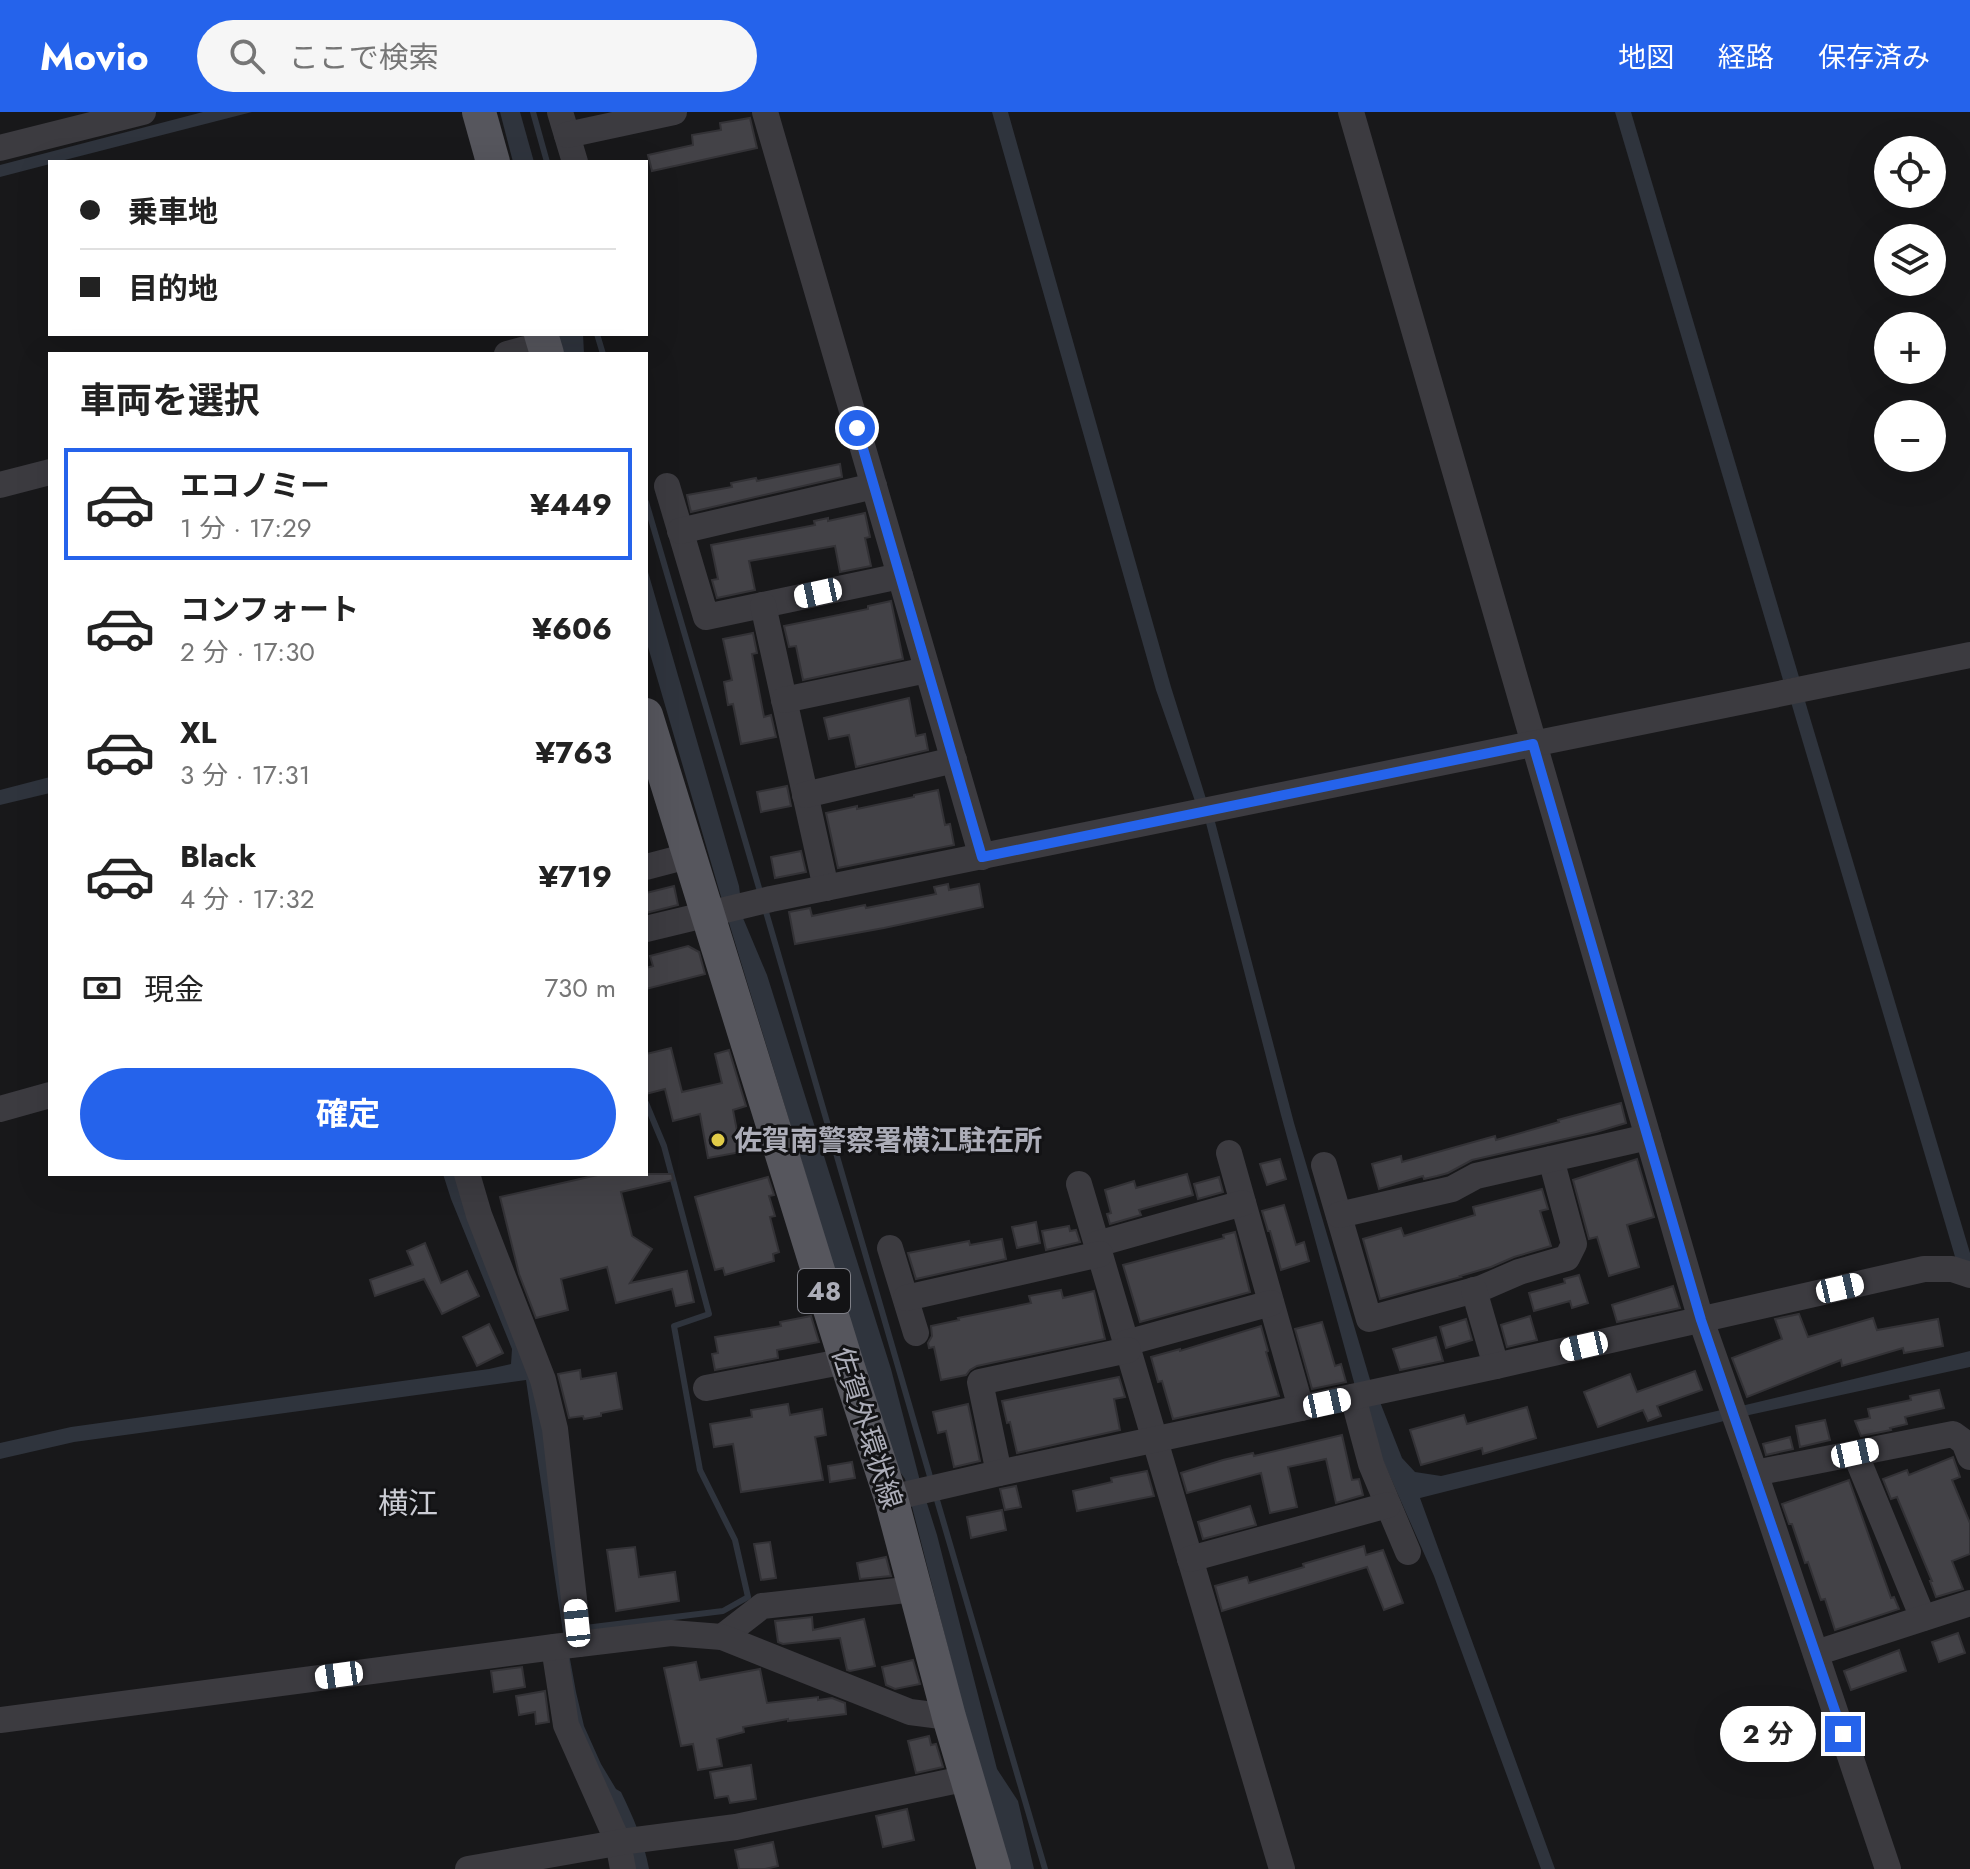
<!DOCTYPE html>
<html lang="ja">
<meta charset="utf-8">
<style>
:root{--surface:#fff;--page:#f6f6f6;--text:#222;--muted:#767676;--line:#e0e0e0;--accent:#2563eb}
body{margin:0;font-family:Jost,"Noto Sans JP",sans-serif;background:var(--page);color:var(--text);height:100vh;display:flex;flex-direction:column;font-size:30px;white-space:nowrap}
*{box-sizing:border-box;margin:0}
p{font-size:26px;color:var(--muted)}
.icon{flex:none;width:44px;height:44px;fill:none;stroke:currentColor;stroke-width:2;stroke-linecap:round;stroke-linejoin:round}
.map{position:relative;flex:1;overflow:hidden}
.drawer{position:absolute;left:48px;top:240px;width:600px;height:824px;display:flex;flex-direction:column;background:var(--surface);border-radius:0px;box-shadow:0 8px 32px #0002}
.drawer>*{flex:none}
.banner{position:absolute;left:48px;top:48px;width:600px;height:176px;border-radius:0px;box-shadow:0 8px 32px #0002;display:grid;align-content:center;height:176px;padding:0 32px;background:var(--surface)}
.buttons{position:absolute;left:1874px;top:24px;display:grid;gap:16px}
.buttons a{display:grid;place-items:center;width:72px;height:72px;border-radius:50%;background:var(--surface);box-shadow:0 8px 32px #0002;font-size:40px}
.end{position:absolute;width:36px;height:36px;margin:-18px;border:10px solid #2563eb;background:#fff;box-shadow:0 0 0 4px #fff}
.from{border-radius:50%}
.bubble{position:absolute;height:56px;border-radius:28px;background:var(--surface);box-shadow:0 8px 32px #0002;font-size:26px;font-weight:700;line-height:56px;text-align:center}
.car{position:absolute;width:24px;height:48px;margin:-24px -12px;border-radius:10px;box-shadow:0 0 6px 2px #0007;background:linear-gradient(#fff 24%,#345 0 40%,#fff 0 76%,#345 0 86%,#fff 0)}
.banner b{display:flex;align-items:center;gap:28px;height:76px;font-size:30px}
.banner b+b{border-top:2px solid var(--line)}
.banner i{width:20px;height:20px;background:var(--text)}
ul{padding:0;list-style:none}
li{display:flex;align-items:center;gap:24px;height:112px;margin:0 16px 12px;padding:0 16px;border:4px solid transparent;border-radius:0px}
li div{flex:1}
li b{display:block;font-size:30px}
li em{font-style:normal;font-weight:700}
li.active{border-color:var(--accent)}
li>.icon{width:72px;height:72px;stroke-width:1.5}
h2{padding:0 32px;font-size:36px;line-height:96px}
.pay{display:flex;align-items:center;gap:20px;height:88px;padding:0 32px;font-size:30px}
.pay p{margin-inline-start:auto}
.button{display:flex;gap:16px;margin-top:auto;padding:16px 32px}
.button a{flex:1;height:92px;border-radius:48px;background:var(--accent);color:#fff;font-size:32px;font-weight:700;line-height:92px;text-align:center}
header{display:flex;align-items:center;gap:48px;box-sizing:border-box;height:112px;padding:0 40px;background:var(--accent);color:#fff}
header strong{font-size:38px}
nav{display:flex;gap:44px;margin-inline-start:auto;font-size:28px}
.search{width:560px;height:72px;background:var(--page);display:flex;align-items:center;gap:20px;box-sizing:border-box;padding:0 28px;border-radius:44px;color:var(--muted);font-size:30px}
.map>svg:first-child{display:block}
.water{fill:#2f343d}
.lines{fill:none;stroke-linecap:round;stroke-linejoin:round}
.stream{stroke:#2f343d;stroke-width:6}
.building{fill:#434247;stroke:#333236;stroke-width:2}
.minor{stroke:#3c3b40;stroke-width:26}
.major{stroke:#56565d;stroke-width:34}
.route{stroke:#2563eb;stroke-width:10}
.poi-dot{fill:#e1cc48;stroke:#131315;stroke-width:3}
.labels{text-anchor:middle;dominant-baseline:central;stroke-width:6;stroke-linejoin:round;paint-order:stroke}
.shield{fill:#131315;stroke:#7e7f87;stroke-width:2}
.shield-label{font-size:26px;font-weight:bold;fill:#acadb8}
.poi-label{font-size:28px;font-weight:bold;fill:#acadb8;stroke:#131315;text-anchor:start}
.street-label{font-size:28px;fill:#acadb8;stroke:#131315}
.neighbourhood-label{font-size:30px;fill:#cccdd5;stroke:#131315}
</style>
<header>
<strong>Movio</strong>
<div class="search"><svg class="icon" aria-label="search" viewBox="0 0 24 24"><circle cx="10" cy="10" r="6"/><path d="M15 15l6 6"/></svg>ここで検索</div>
<nav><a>地図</a><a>経路</a><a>保存済み</a></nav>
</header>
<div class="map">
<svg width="1970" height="1757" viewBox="0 0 1970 1757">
<rect width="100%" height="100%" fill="#18181a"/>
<g class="water">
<path d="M203,0H252L57,50H50V52L0,65V53Z"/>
<path d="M500,0H520L534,50H513Z"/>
<path d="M992,0H1008L1171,575L1207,690L1196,692L1156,578Z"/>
<path d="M1615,0H1631L1799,565L1783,568Z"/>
<path d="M558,222H583L584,242H563Z"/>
<path d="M646,453L739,774L743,806L767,863L891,1257L920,1369L937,1423L997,1657L1018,1689L1034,1757H1010L971,1627L905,1367L893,1350L719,778L646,528Z"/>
<path d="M1805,589L1970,1141V1153L1956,1148L1791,590Z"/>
<path d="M50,665V681L0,693V678Z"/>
<path d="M1214,706L1294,1011L1371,1271L1355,1274L1281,1003L1205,707Z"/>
<path d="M443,1062H454L533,1268L544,1312L566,1525L576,1580L584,1614L601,1652L616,1677L621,1680C633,1705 644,1729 649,1757H633L577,1616L526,1268L74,1330L0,1347V1331L71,1315L489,1257L511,1252L512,1237L451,1087Z"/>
<path d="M1970,1239V1255L1740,1305L1737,1295Z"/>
<path d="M1380,1290L1402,1346L1415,1360L1441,1364L1721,1298L1724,1309L1420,1386L1555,1757H1541L1434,1464L1381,1344L1364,1294Z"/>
</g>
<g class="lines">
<g class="stream">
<path d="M533,0L547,50"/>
<path d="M597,222L603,242"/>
<path d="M646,390L759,776"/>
<path d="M766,800L931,1368"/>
<path d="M937,1388L1045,1757"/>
<path d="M585,1516L723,1499L748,1485L735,1428L700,1358L674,1214L709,1202L664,1034L646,991"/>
</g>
</g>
<g class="building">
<path d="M750,6L757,36L652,59L648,43L693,33L692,23L721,18L720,11Z"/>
<path d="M840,352L842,365L691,400L689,392L687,383L732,375L731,371L756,366L757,369Z"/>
<path d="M865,401L870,425L865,426L871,454L840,460L835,434L749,449L755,478L717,486L712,468L718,467L711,433L815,413L814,409L828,406V409Z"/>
<path d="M891,489L903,547L803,568L796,534L789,535L784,514L868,497V494Z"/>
<path d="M753,521L757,541L752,542L764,605L771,603L776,625L741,632L733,592L728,593L724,570L732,568L723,527Z"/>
<path d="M909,586L916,624L925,622L928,638L856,655L849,623L829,627L824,606Z"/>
<path d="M787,674L791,694L761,700L757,680Z"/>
<path d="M938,678L945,713L950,712L954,733L838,756L826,701L857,694V697L914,685V683Z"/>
<path d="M801,739L806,760L775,766L771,745Z"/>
<path d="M948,772L949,778L979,772L983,795L884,816L795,832L789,800L810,796L812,804L865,793L866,796L936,782L934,775Z"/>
<path d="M674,774L678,793L646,801V781Z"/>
<path d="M688,834L699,840L705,862L646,877V856L653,854L650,844Z"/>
<path d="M671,936L682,980L722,971L715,942L729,938L746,994L733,998L741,1040L708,1046L700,1002L673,1009L665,977L646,982V942Z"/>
<path d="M1621,991L1626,1011L1596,1020L1472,1048L1448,1061L1437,1064L1424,1067L1423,1064L1379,1077L1372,1052L1401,1044L1402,1050L1495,1024L1496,1028L1559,1010L1558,1008Z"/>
<path d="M1280,1047L1286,1067L1267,1073L1260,1052Z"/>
<path d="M1637,1047L1654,1105L1627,1113L1639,1155L1609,1164L1597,1125L1589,1127L1573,1068Z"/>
<path d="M602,1062H672L673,1068L621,1080L632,1124L652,1137L630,1171L687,1159L694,1190L676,1194L672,1177L616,1191L607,1155L561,1167L568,1198L536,1206L519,1162L500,1085Z"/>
<path d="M1187,1062L1193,1083L1139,1098L1141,1103L1110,1112L1107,1102L1111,1101L1105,1078L1134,1069L1136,1076Z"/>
<path d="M768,1065L774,1083L769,1084L775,1104L770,1105L779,1140L773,1142L774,1149L725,1163L723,1156L715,1158L695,1085Z"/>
<path d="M1219,1065L1223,1080L1198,1087L1194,1072Z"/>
<path d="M1542,1077L1548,1097L1540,1099L1551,1134L1514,1145L1491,1155L1460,1164L1461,1165L1380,1187L1363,1127L1401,1116L1404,1124L1475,1103L1473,1095Z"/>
<path d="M1284,1093L1296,1133L1304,1130L1309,1149L1281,1158L1270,1119H1268L1262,1099Z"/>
<path d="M1036,1110L1040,1131L1017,1136L1012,1115Z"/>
<path d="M1069,1114L1070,1119L1076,1118L1080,1130L1046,1138L1042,1119Z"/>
<path d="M1235,1120L1250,1180L1140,1210L1123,1153L1224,1126L1223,1123Z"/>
<path d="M1002,1127L1006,1147L916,1167L908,1141L969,1129L970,1133Z"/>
<path d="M425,1131L441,1171L467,1159L479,1184L442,1202L424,1167L375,1184L370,1168L413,1153L407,1139Z"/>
<path d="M1579,1163L1588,1191L1572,1196L1570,1189L1534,1199L1529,1181L1565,1171L1564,1167Z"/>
<path d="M1673,1174L1680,1196L1617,1210L1612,1193Z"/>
<path d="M1061,1178L1063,1186L1094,1179L1105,1227L977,1254L970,1258L966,1263L941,1268L934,1235L929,1236L928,1231L932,1224L931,1214L959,1208L958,1206L1031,1191L1029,1184Z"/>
<path d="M1799,1202L1808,1225L1873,1206L1877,1218L1938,1207L1943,1234L1904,1241L1903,1236L1842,1254L1841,1248L1747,1285L1732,1246L1782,1227L1775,1207Z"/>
<path d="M811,1204L819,1230L777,1238L778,1246L715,1258L712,1242L718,1241L715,1225L781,1214L780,1210Z"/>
<path d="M1530,1204L1537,1228L1507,1235L1501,1213Z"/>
<path d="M1466,1207L1472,1228L1446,1236L1440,1215Z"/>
<path d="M1322,1210L1335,1254L1341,1252L1346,1270L1312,1277L1295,1217Z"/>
<path d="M489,1212L503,1241L477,1254L463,1225Z"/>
<path d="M1261,1214L1268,1239L1266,1240L1279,1284L1173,1307L1162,1269L1158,1270L1151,1245L1180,1237V1239Z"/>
<path d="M1436,1225L1443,1249L1400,1258L1393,1237Z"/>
<path d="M580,1258L581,1267L616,1261L622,1297L601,1301V1304L584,1307L583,1304L569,1306L558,1262Z"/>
<path d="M1695,1259L1702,1278L1657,1294L1661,1304L1648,1309L1643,1298L1598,1315L1584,1280L1630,1262L1637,1280Z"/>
<path d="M1119,1265L1125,1285L1114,1287L1120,1318L1017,1341L1010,1310L1007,1311L1002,1289Z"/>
<path d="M1939,1278L1944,1296L1905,1305L1907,1312L1890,1316L1891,1318L1861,1324L1855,1309L1870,1306L1868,1297L1911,1288L1910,1284Z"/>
<path d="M788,1292L790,1303L822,1297L826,1323L815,1325L823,1368L741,1380L733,1332L714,1335L710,1312L752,1305L751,1298Z"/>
<path d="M968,1292L980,1349L954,1355L946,1319L938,1321L933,1300Z"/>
<path d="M1527,1295L1536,1326L1483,1342L1482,1336L1421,1353L1410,1318L1464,1303L1467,1312Z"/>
<path d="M1825,1308L1830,1328L1800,1335L1796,1314Z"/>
<path d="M1342,1323L1352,1368L1359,1367L1363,1383L1336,1391L1326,1347L1288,1355L1297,1395L1270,1401L1261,1361L1187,1381L1181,1361L1223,1348L1253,1341L1254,1344Z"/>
<path d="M1790,1325L1793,1337L1766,1343L1763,1332Z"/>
<path d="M1953,1345L1960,1365L1952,1368L1970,1411V1442L1952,1449L1963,1477L1936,1485L1930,1469H1932L1897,1385L1891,1387L1883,1367L1907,1358L1909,1363Z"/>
<path d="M852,1350L855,1366L830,1370L828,1354Z"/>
<path d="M1147,1359L1154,1384L1077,1399L1073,1379L1112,1370L1111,1366Z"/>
<path d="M1849,1368L1891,1486L1894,1485L1899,1497L1835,1518L1825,1487L1821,1488L1808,1450L1805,1451L1792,1412H1789L1782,1392Z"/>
<path d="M1016,1374L1021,1395L1005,1398L1000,1377Z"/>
<path d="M1250,1394L1256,1413L1203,1427L1198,1410Z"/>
<path d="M1002,1398L1006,1418L971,1426L967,1405Z"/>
<path d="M770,1430L776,1466L761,1468L754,1432Z"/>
<path d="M1364,1434L1366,1443L1383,1438L1403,1491L1384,1498L1367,1455L1222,1499L1215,1474L1247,1465L1249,1471L1304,1455L1303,1452Z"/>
<path d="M635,1435L639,1465L675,1460L679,1489L616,1499L607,1438Z"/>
<path d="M886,1445L891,1464L860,1467L857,1451Z"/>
<path d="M812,1505L813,1518L864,1507L875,1554L850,1559L847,1558L840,1526L783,1532L778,1530L775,1509Z"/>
<path d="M1958,1521L1965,1541L1939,1550L1932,1530Z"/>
<path d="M1899,1538L1906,1559L1851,1578L1844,1559Z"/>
<path d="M913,1548L920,1572L895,1577L886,1573L882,1555Z"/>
<path d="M696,1550L700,1568L760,1557L767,1591L818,1585V1588L832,1586L845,1591L846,1602L788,1609V1607L743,1615L744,1620L717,1627L722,1654L698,1658L693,1632L681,1634L664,1556Z"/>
<path d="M522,1555L525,1575L494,1580L491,1559Z"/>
<path d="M545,1579L549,1610L536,1612L535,1600L519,1603L516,1584Z"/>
<path d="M929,1624L931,1633L936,1632L943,1655L916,1661L908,1629Z"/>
<path d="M751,1653L756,1687L730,1691L728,1684L715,1686L710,1660Z"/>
<path d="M907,1697L914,1728L883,1735L876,1704Z"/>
<path d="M773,1730L778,1754L765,1757H739L735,1738Z"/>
</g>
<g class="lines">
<g class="minor">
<path d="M560,0L575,50"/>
<path d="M765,0L982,745"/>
<path d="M1351,0L1701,1208L1755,1361L1888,1757"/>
<path d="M567,23L674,0"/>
<path d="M0,36L143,0"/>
<path d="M507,242L544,232"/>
<path d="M0,373L50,360"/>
<path d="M667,374L706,505L900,464"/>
<path d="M680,419L874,374"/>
<path d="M763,493L826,776"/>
<path d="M784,588L927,558"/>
<path d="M805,683L954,648"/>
<path d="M646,755L688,744"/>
<path d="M646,817L771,787L1970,543"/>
<path d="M0,997L50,983"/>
<path d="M1229,1041L1301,1296"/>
<path d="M1324,1053L1369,1207L1482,1176L1519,1160L1567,1146L1574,1132L1551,1047"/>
<path d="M467,1062L479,1103L543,1268L555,1317L579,1532"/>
<path d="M1079,1072L1282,1757"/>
<path d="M1339,1103L1452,1077L1476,1064L1648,1025"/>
<path d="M1097,1132L1243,1091"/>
<path d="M890,1136L916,1221"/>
<path d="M1474,1178L1496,1254"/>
<path d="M906,1186L1100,1142"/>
<path d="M1126,1231L1271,1191"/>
<path d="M706,1276L846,1249"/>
<path d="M1353,1285L1371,1352L1408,1440"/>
<path d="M1855,1341L1923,1506"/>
<path d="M999,1361L980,1270L1128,1238"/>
<path d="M1755,1361L1953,1322L1964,1330L1970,1345"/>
<path d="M891,1386L999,1361L1496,1254L1924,1157H1952L1970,1163"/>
<path d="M1190,1447L1388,1393"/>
<path d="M722,1525L762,1494L915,1477"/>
<path d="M554,1535L566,1613L618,1730L623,1757"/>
<path d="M1816,1541L1970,1491"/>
<path d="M0,1608L554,1535L671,1521L722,1525L910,1600L949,1605"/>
<path d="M468,1757L628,1729L736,1715L968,1666"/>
</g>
<g class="major">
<path d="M479,0L493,50"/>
<path d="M541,222L547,242"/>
<path d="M646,603L846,1249L891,1386L949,1605L994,1757"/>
</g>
</g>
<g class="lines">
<path class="route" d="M857,316L982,745L1533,632L1701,1208L1843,1622"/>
</g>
<circle class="poi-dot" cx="718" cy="1028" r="8"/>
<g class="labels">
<rect class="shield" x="798" y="1157" width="52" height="44" rx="6"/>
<g class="shield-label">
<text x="824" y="1179">48</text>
</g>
<g class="poi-label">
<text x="734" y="1028">佐賀南警察署横江駐在所</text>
</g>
<g class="street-label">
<text transform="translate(867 1316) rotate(72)">佐賀外環状線</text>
</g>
<g class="neighbourhood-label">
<text x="408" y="1391">横江</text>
</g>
</g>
</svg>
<div class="buttons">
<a><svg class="icon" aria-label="locate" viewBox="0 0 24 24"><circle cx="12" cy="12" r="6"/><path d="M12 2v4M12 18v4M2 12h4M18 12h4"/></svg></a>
<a><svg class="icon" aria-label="layers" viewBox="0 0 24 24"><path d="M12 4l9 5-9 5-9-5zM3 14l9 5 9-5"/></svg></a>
<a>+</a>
<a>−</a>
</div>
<i class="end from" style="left:857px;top:316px"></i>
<i class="end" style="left:1843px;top:1622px"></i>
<div class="bubble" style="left:1720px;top:1594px;width:96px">2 分</div>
<i class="car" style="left:818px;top:481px;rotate:258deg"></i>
<i class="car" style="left:1840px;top:1176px;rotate:77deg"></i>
<i class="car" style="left:1584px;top:1234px;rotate:257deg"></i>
<i class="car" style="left:1327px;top:1291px;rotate:78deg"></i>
<i class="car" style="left:1855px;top:1341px;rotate:78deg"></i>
<i class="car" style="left:577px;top:1511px;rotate:354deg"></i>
<i class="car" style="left:339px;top:1563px;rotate:262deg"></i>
<div class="banner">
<b><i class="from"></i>乗車地</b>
<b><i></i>目的地</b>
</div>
<section class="drawer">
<h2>車両を選択</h2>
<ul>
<li class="active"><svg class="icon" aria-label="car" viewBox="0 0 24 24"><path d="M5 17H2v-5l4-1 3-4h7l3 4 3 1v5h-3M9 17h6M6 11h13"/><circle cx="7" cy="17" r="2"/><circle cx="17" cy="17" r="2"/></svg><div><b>エコノミー</b><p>1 分 · 17:29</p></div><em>¥449</em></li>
<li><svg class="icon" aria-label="car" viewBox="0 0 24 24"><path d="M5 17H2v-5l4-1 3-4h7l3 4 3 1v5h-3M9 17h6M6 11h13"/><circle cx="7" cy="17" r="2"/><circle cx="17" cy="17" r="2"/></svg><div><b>コンフォート</b><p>2 分 · 17:30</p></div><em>¥606</em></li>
<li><svg class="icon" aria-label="car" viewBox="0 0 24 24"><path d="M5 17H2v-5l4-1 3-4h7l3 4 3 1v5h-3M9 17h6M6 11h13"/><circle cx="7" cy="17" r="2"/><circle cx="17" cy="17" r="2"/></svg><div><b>XL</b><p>3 分 · 17:31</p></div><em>¥763</em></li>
<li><svg class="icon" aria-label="car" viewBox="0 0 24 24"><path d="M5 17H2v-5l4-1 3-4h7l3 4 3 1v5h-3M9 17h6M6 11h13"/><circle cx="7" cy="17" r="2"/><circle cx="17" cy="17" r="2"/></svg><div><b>Black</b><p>4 分 · 17:32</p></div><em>¥719</em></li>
</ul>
<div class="pay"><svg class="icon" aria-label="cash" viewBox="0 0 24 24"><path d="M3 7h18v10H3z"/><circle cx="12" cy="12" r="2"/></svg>現金<p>730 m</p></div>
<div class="button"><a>確定</a></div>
</section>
</div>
